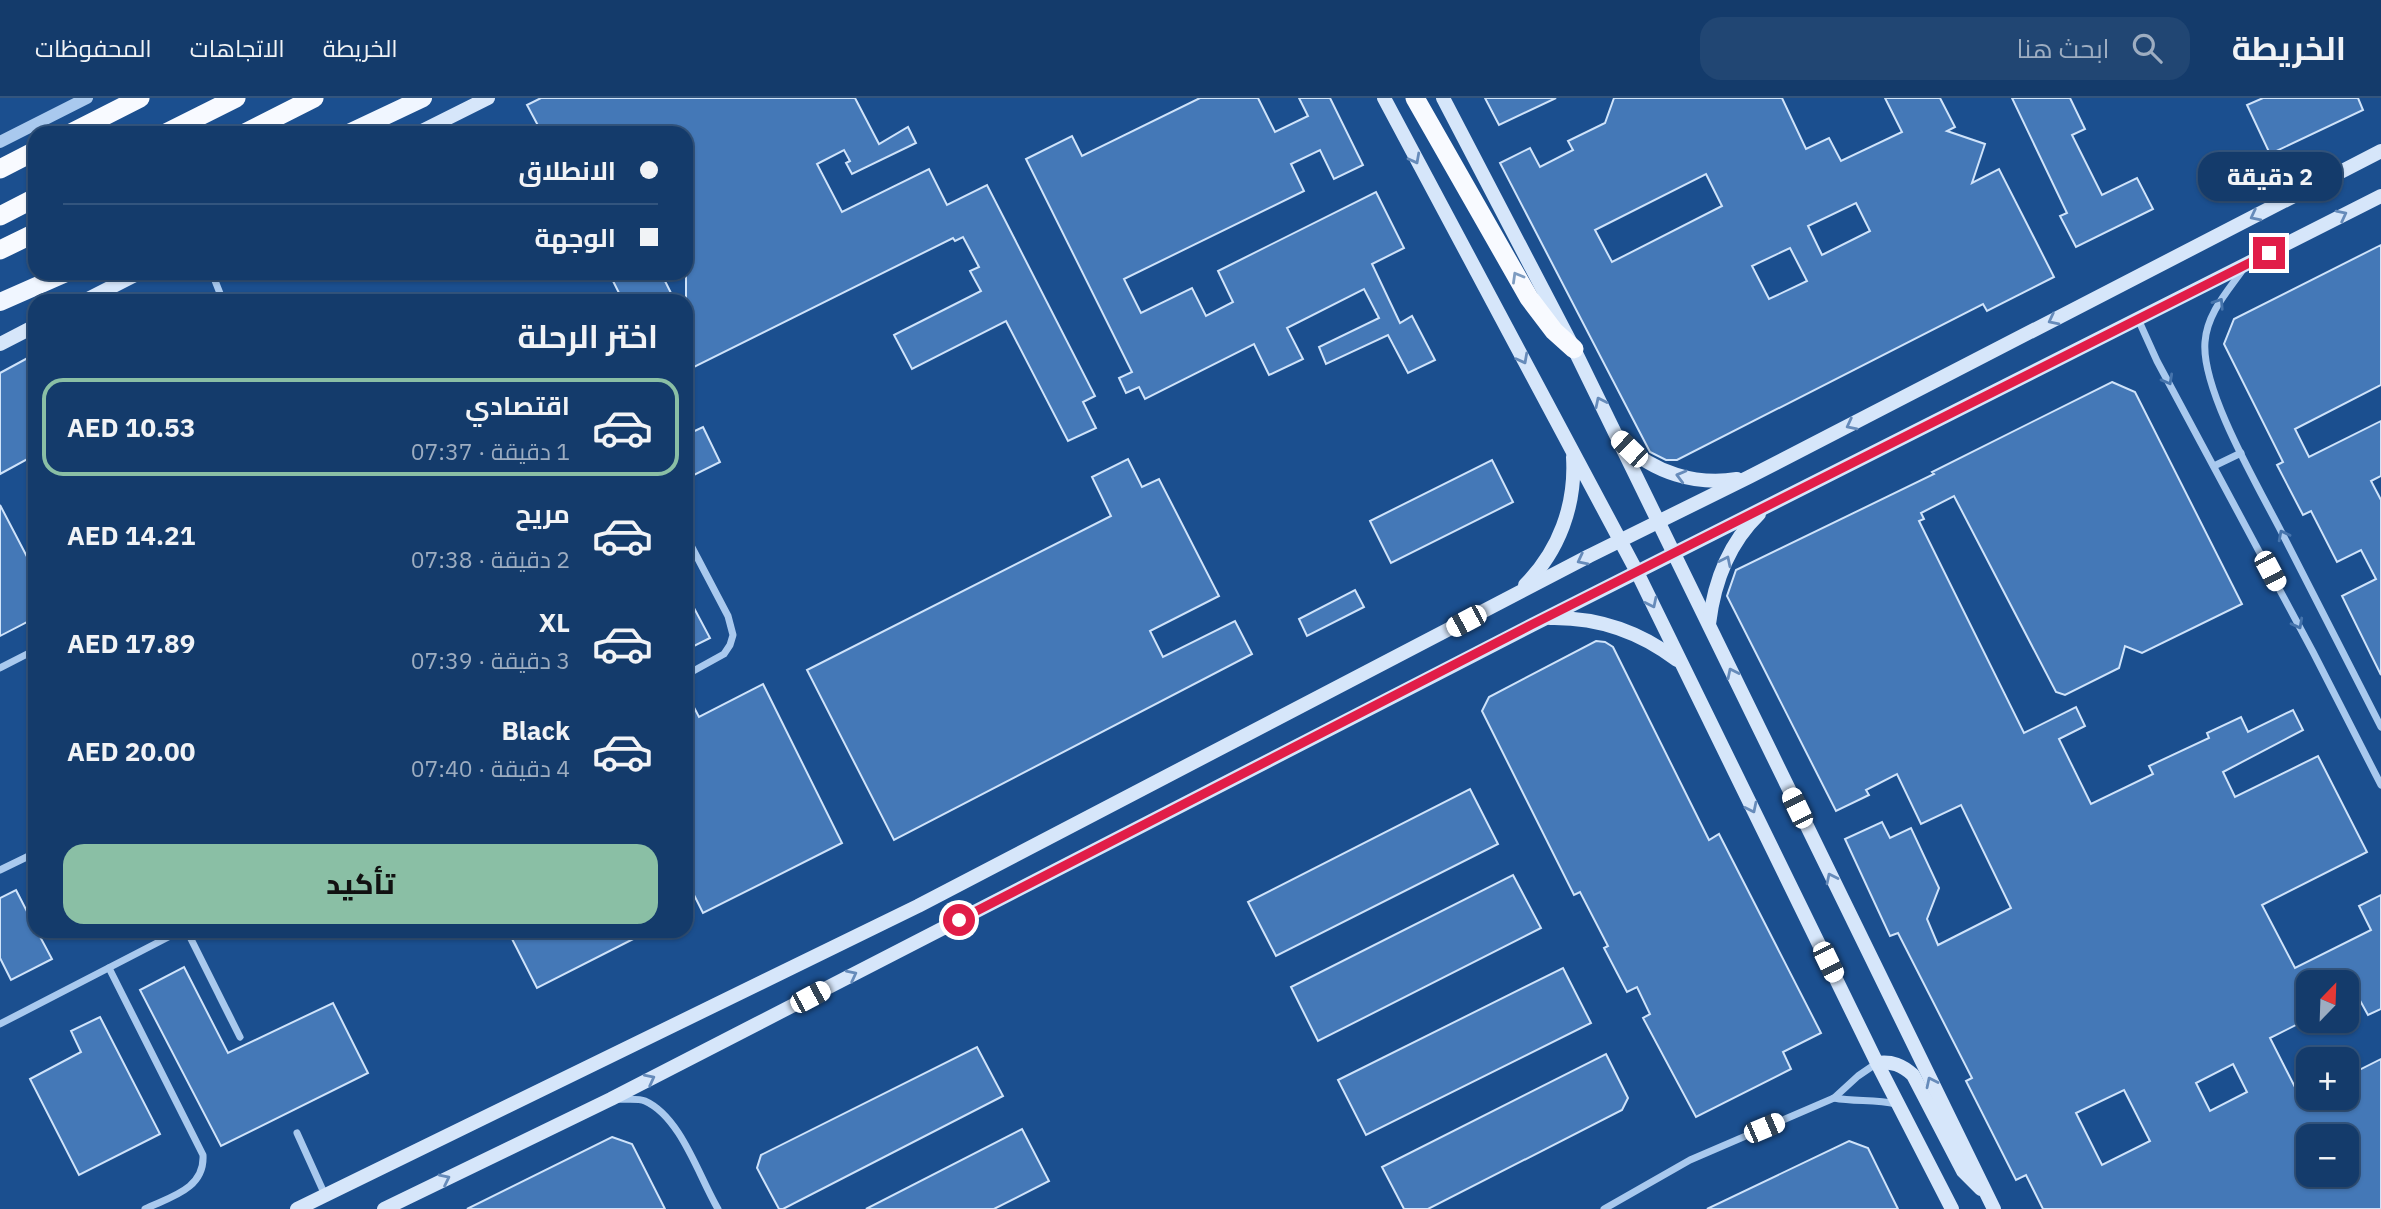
<!DOCTYPE html>
<html lang="ar">
<meta charset="utf-8">
<style>
:root{--surface:#143b6b;--page:#214673;--text:#f1f3f6;--muted:#9dadc1;--line:#33557e;--accent:#8abfa5}
body{margin:0;font-family:"IBM Plex Sans",Cairo,sans-serif;background:var(--page);color:var(--text);direction:rtl;height:100vh;display:flex;flex-direction:column;font-size:26px;white-space:nowrap}
*{box-sizing:border-box;margin:0}
p{font-size:23px;color:var(--muted)}
.icon{flex:none;width:38px;height:38px;fill:none;stroke:currentColor;stroke-width:2;stroke-linecap:round;stroke-linejoin:round}
.map{position:relative;flex:1;overflow:hidden;direction:ltr}
.drawer{position:absolute;left:28px;top:196px;width:665px;height:644px;display:flex;flex-direction:column;background:var(--surface);border-radius:21px;box-shadow:0 2px 5px #0004,0 0 0 2px var(--line);direction:rtl}
.drawer>*{flex:none}
.top-card{position:absolute;left:28px;top:28px;width:665px;height:154px;border-radius:21px;box-shadow:0 2px 5px #0004,0 0 0 2px var(--line);direction:rtl;display:grid;align-content:center;height:154px;padding:0 35px;background:var(--surface)}
.needle{width:46px;rotate:23deg}
.controls{position:absolute;left:2296px;top:872px;display:grid;gap:14px}
.controls a{display:grid;place-items:center;width:63px;height:63px;border-radius:14px;background:var(--surface);box-shadow:0 2px 5px #0004,0 0 0 2px var(--line);font-size:35px}
.end{position:absolute;width:32px;height:32px;margin:-16px;border:9px solid #e11d48;background:#fff;box-shadow:0 0 0 4px #fff}
.from{border-radius:50%}
.bubble{position:absolute;height:49px;border-radius:21px;background:var(--surface);box-shadow:0 2px 5px #0004,0 0 0 2px var(--line);font-size:23px;font-weight:800;line-height:49px;text-align:center;direction:rtl}
.car{position:absolute;width:21px;height:42px;margin:-21px -10px;border-radius:9px;box-shadow:0 0 5px 2px #0007;background:linear-gradient(#fff 24%,#345 0 40%,#fff 0 76%,#345 0 86%,#fff 0)}
.top-card b{display:flex;align-items:center;gap:24px;height:66px;font-size:26px}
.top-card b+b{border-top:2px solid var(--line)}
.top-card i{width:18px;height:18px;background:var(--text)}
ul{padding:0;list-style:none}
li{display:flex;align-items:center;gap:21px;height:98px;margin:0 14px 10px;padding:0 21px;border:4px solid transparent;border-radius:21px}
li div{flex:1}
li b{display:block;font-size:26px}
li em{font-style:normal;font-weight:800}
li.active{border-color:var(--accent)}
li>.icon{width:63px;height:63px;stroke-width:1.5}
h2{padding:0 35px;font-size:32px;line-height:84px}
.button{display:flex;gap:14px;margin-top:auto;padding:14px 35px}
.button a{flex:1;height:80px;border-radius:21px;background:var(--accent);color:#111;font-size:28px;font-weight:800;line-height:80px;text-align:center}
header{display:flex;align-items:center;gap:42px;box-sizing:border-box;height:98px;padding:0 35px;background:var(--surface);border-bottom:2px solid var(--line)}
header strong{font-size:33px}
nav{display:flex;gap:38px;margin-inline-start:auto;font-size:24px}
.search{width:490px;height:63px;background:var(--page);display:flex;align-items:center;gap:18px;box-sizing:border-box;padding:0 24px;border-radius:21px;color:var(--muted);font-size:26px}
.map>svg:first-child{display:block}
.building{fill:#4478b7;stroke:#cfe3fa;stroke-width:2;fill-rule:evenodd}
.lines{fill:none;stroke-linecap:round;stroke-linejoin:round}
.minor{stroke:#a9c9ee;stroke-width:7}
.tertiary{stroke:#a9c9ee;stroke-width:12}
.secondary{stroke:#d6e6fa;stroke-width:14}
.primary{stroke:#f0f6ff;stroke-width:18}
.trunk{stroke:#f8faff;stroke-width:19}
.oneway{stroke:#668bba}
.oneway2{stroke:#7e9cc1}
.oneway3{stroke:#4674ac}
.route{stroke:#e11d48;stroke-width:9}
</style>
<header>
<strong>الخريطة</strong>
<div class="search"><svg class="icon" aria-label="search" viewBox="0 0 24 24"><circle cx="10" cy="10" r="6"/><path d="M15 15l6 6"/></svg>ابحث هنا</div>
<nav><a>الخريطة</a><a>الاتجاهات</a><a>المحفوظات</a></nav>
</header>
<div class="map">
<svg width="2381" height="1111" viewBox="0 0 2381 1111">
<rect width="100%" height="100%" fill="#1b4f8f"/>
<g class="building">
<path d="M541,0H855L879,46L908,29L916,45L852,76L846,65L850,63L844,52L817,66L842,114L929,71L947,107L987,87L1095,298L1083,304L1096,330L1068,343L1006,223L912,271L894,237L981,193L970,173L979,169L963,139L955,143L953,140L686,273V35H542L527,7Z"/>
<path d="M1200,0H1258L1275,34L1308,18L1299,0H1330L1363,67L1334,81L1320,52L1291,66L1304,93L1124,181L1141,215L1192,190L1206,218L1233,204L1218,173L1376,94L1404,150L1372,166L1400,225L1412,218L1435,262L1408,275L1388,237L1326,266L1319,249L1379,220L1364,191L1287,230L1303,261L1269,277L1254,246L1145,301L1139,289L1126,295L1119,280L1132,274L1026,61L1072,38L1082,58Z"/>
<path d="M1485,0H1556L1499,27Z"/>
<path d="M1614,0H1782L1806,51L1829,40L1841,63L1902,34L1885,0H1940L1955,29L1947,33L1985,46L1972,85L1999,71L2054,179L1987,213L1983,206L1677,362H1666L1650,354L1500,65L1530,50L1540,69L1573,52L1568,43L1605,25ZM1706,76L1722,108L1612,164L1595,132ZM1856,105L1870,133L1822,157L1808,128ZM1790,150L1807,183L1769,201L1752,168Z"/>
<path d="M2012,0H2070L2085,31L2072,37L2102,97L2137,80L2153,111L2076,149L2060,118L2067,115Z"/>
<path d="M2263,0H2358L2363,12L2270,56L2247,7Z"/>
<path d="M2244,56L2251,71L2233,81L2225,66Z"/>
<path d="M2381,147V287L2295,331L2309,359L2381,323V378L2371,383L2381,402V577L2342,498L2376,481L2361,452L2337,464L2311,413L2303,417L2277,367L2283,364L2224,246L2234,221Z"/>
<path d="M609,175H661L675,203H623Z"/>
<path d="M35,256V357L0,376V275Z"/>
<path d="M2112,284L2135,294L2242,506L2142,555L2125,548L2119,570L2065,597L2056,594L1954,398L1921,415L1924,421L1919,423L2024,635L2076,609L2085,628L2059,641L2091,706L2153,676L2149,668L2209,640L2207,635L2241,619L2248,634L2293,612L2303,632L2223,674L2235,699L2318,658L2367,754L2262,807L2295,870L2371,832L2359,808L2381,797V911L2368,917L2357,897L2347,902V884H2308V921L2270,940L2301,1001L2305,999H2347V978L2381,961V1111H2043L2026,1077L2016,1082L1966,983L1972,980L1898,835L1890,838L1845,741L1882,724L1890,740L1911,730L1939,790L1927,821L1938,847L2011,810L1961,707L1921,726L1897,676L1866,692L1869,697L1836,713L1727,498L1736,472L1934,376L1932,374ZM2233,966L2247,994L2210,1013L2196,985ZM2124,992L2150,1043L2102,1067L2076,1015ZM2308,1038H2347V1076H2308Z"/>
<path d="M703,329L720,364L686,381V337Z"/>
<path d="M1128,361L1142,389L1159,381L1219,498L1150,533L1163,559L1235,523L1252,556L894,742L807,572L1111,418L1092,379Z"/>
<path d="M1492,362L1513,404L1391,465L1370,423Z"/>
<path d="M0,407L35,474V520L0,538Z"/>
<path d="M1355,492L1364,509L1307,538L1299,521Z"/>
<path d="M686,495L710,540L686,552Z"/>
<path d="M1596,543L1605,544L1613,549L1709,742L1719,736L1821,935L1783,954L1791,971L1696,1019L1643,920L1650,916L1637,889L1627,894L1604,850L1608,848L1580,794L1574,797L1482,613L1489,599Z"/>
<path d="M763,586L842,745L703,815L686,781V594L699,619Z"/>
<path d="M1470,691L1498,746L1276,858L1248,804Z"/>
<path d="M1513,777L1541,830L1318,943L1291,889Z"/>
<path d="M16,792L35,829V833H37L52,861L11,882L0,860V800Z"/>
<path d="M508,833H649L537,890Z"/>
<path d="M184,869L228,955L333,905L368,975L221,1048L140,892Z"/>
<path d="M1563,870L1591,925L1366,1037L1338,982Z"/>
<path d="M100,919L160,1036L79,1077L30,981L81,954L71,933Z"/>
<path d="M977,949L1003,998L783,1111H779L757,1070L761,1057Z"/>
<path d="M1606,956L1628,1000L1622,1012L1428,1111H1404L1382,1069Z"/>
<path d="M1022,1031L1049,1083L994,1111H866Z"/>
<path d="M612,1039L632,1046L665,1111H467Z"/>
<path d="M1849,1043L1868,1050L1898,1111H1707Z"/>
</g>
<g class="lines">
<g class="minor">
<path d="M2244,170C2228,193 2207,215 2205,244C2201,292 2259,390 2282,435C2315,499 2348,564 2381,629"/>
<path d="M212,175L223,203"/>
<path d="M2138,221L2157,263L2313,554L2381,687"/>
<path d="M2214,368L2241,355"/>
<path d="M686,438L728,518L733,537L730,547L724,556L686,577"/>
<path d="M0,570L35,552"/>
<path d="M0,772L35,755"/>
<path d="M187,833L240,939"/>
<path d="M109,870L203,1057C205,1091 170,1099 145,1111"/>
<path d="M0,926L180,833"/>
<path d="M1834,1000C1855,1004 1875,1001 1896,1006"/>
<path d="M618,1001C626,1002 638,1000 645,1003C681,1019 699,1079 718,1111"/>
<path d="M297,1035L325,1097"/>
<path d="M1604,1111L1690,1062L1834,1000L1858,978L1877,965"/>
</g>
<path class="tertiary" d="M0,44L87,0"/>
<g class="secondary">
<path d="M1384,0L1637,474L1877,965L1952,1111"/>
<path d="M1443,0L1574,251L1994,1111"/>
<path d="M418,35L488,0"/>
<path d="M84,203L139,175"/>
<path d="M0,246L35,228"/>
<path d="M1624,346C1653,374 1696,388 1737,381"/>
<path d="M1525,487C1559,453 1576,407 1573,359"/>
<path d="M1550,520C1598,519 1639,533 1677,562"/>
<path d="M1709,526C1714,484 1728,446 1759,416"/>
<path d="M1877,965C1892,963 1902,967 1913,977L1963,1073L1981,1091"/>
<path d="M297,1111L918,808L1589,458L1749,379L2381,53"/>
<path d="M384,1111L611,1001L1532,527L2381,98"/>
</g>
<g class="primary">
<path d="M349,35L423,0"/>
<path d="M0,204L66,175"/>
</g>
<g class="trunk">
<path d="M1415,0L1529,200L1554,233L1574,251"/>
<path d="M71,35L140,0"/>
<path d="M166,35L236,0"/>
<path d="M245,35L314,0"/>
<path d="M0,71L35,53"/>
<path d="M0,118L35,100"/>
<path d="M0,152L35,135"/>
</g>
</g>
<defs><path id="oneway-chevron" d="M-2-3.5L2.5 0L-2 3.5" fill="none" stroke-width="1.6" stroke-linecap="round" stroke-linejoin="round" transform="scale(1.75)"/></defs>
<g class="oneway">
<use href="#oneway-chevron" transform="translate(1415 61) rotate(62)"/>
<use href="#oneway-chevron" transform="translate(2342 117) rotate(-27)"/>
<use href="#oneway-chevron" transform="translate(2255 118) rotate(153)"/>
<use href="#oneway-chevron" transform="translate(2053 222) rotate(153)"/>
<use href="#oneway-chevron" transform="translate(1523 261) rotate(62)"/>
<use href="#oneway-chevron" transform="translate(1600 304) rotate(-116)"/>
<use href="#oneway-chevron" transform="translate(1851 327) rotate(153)"/>
<use href="#oneway-chevron" transform="translate(1681 378) rotate(-165)"/>
<use href="#oneway-chevron" transform="translate(1582 462) rotate(153)"/>
<use href="#oneway-chevron" transform="translate(1726 463) rotate(-64)"/>
<use href="#oneway-chevron" transform="translate(1652 505) rotate(64)"/>
<use href="#oneway-chevron" transform="translate(1732 575) rotate(-116)"/>
<use href="#oneway-chevron" transform="translate(1752 710) rotate(64)"/>
<use href="#oneway-chevron" transform="translate(1831 780) rotate(-116)"/>
<use href="#oneway-chevron" transform="translate(852 877) rotate(-27)"/>
<use href="#oneway-chevron" transform="translate(650 981) rotate(-27)"/>
<use href="#oneway-chevron" transform="translate(1931 984) rotate(-116)"/>
<use href="#oneway-chevron" transform="translate(445 1081) rotate(-26)"/>
</g>
<use class="oneway2" href="#oneway-chevron" transform="translate(1517 179) rotate(-120)"/>
<g class="oneway3">
<use href="#oneway-chevron" transform="translate(2219 205) rotate(-57)"/>
<use href="#oneway-chevron" transform="translate(2168 282) rotate(61)"/>
<use href="#oneway-chevron" transform="translate(2283 437) rotate(-117)"/>
<use href="#oneway-chevron" transform="translate(2298 526) rotate(62)"/>
</g>
<g class="lines">
<path class="route" d="M959,822L1531,527L2269,155"/>
</g>
</svg>
<div class="controls">
<a><svg class="needle" viewBox="-14 -14 28 28"><path d="M0-13l5 13h-10z" fill="#e53935"/><path d="M0 13l5-13h-10z" fill="#9dadc1"/></svg></a>
<a>+</a>
<a>−</a>
</div>
<i class="end from" style="left:959px;top:822px"></i>
<i class="end" style="left:2269px;top:155px"></i>
<div class="bubble" style="left:2198px;top:54px;width:144px">2 دقيقة</div>
<i class="car" style="left:1629px;top:351px;rotate:314deg"></i>
<i class="car" style="left:2270px;top:473px;rotate:152deg"></i>
<i class="car" style="left:1466px;top:523px;rotate:242deg"></i>
<i class="car" style="left:1797px;top:710px;rotate:334deg"></i>
<i class="car" style="left:1828px;top:864px;rotate:154deg"></i>
<i class="car" style="left:810px;top:899px;rotate:62deg"></i>
<i class="car" style="left:1764px;top:1030px;rotate:67deg"></i>
<div class="top-card">
<b><i class="from"></i>الانطلاق</b>
<b><i></i>الوجهة</b>
</div>
<section class="drawer">
<h2>اختر الرحلة</h2>
<ul>
<li class="active"><svg class="icon" aria-label="car" viewBox="0 0 24 24"><path d="M5 17H2v-5l4-1 3-4h7l3 4 3 1v5h-3M9 17h6M6 11h13"/><circle cx="7" cy="17" r="2"/><circle cx="17" cy="17" r="2"/></svg><div><b>اقتصادي</b><p>1 دقيقة · 07:37</p></div><em>AED 10.53</em></li>
<li><svg class="icon" aria-label="car" viewBox="0 0 24 24"><path d="M5 17H2v-5l4-1 3-4h7l3 4 3 1v5h-3M9 17h6M6 11h13"/><circle cx="7" cy="17" r="2"/><circle cx="17" cy="17" r="2"/></svg><div><b>مريح</b><p>2 دقيقة · 07:38</p></div><em>AED 14.21</em></li>
<li><svg class="icon" aria-label="car" viewBox="0 0 24 24"><path d="M5 17H2v-5l4-1 3-4h7l3 4 3 1v5h-3M9 17h6M6 11h13"/><circle cx="7" cy="17" r="2"/><circle cx="17" cy="17" r="2"/></svg><div><b>XL</b><p>3 دقيقة · 07:39</p></div><em>AED 17.89</em></li>
<li><svg class="icon" aria-label="car" viewBox="0 0 24 24"><path d="M5 17H2v-5l4-1 3-4h7l3 4 3 1v5h-3M9 17h6M6 11h13"/><circle cx="7" cy="17" r="2"/><circle cx="17" cy="17" r="2"/></svg><div><b>Black</b><p>4 دقيقة · 07:40</p></div><em>AED 20.00</em></li>
</ul>
<div class="button"><a>تأكيد</a></div>
</section>
</div>
